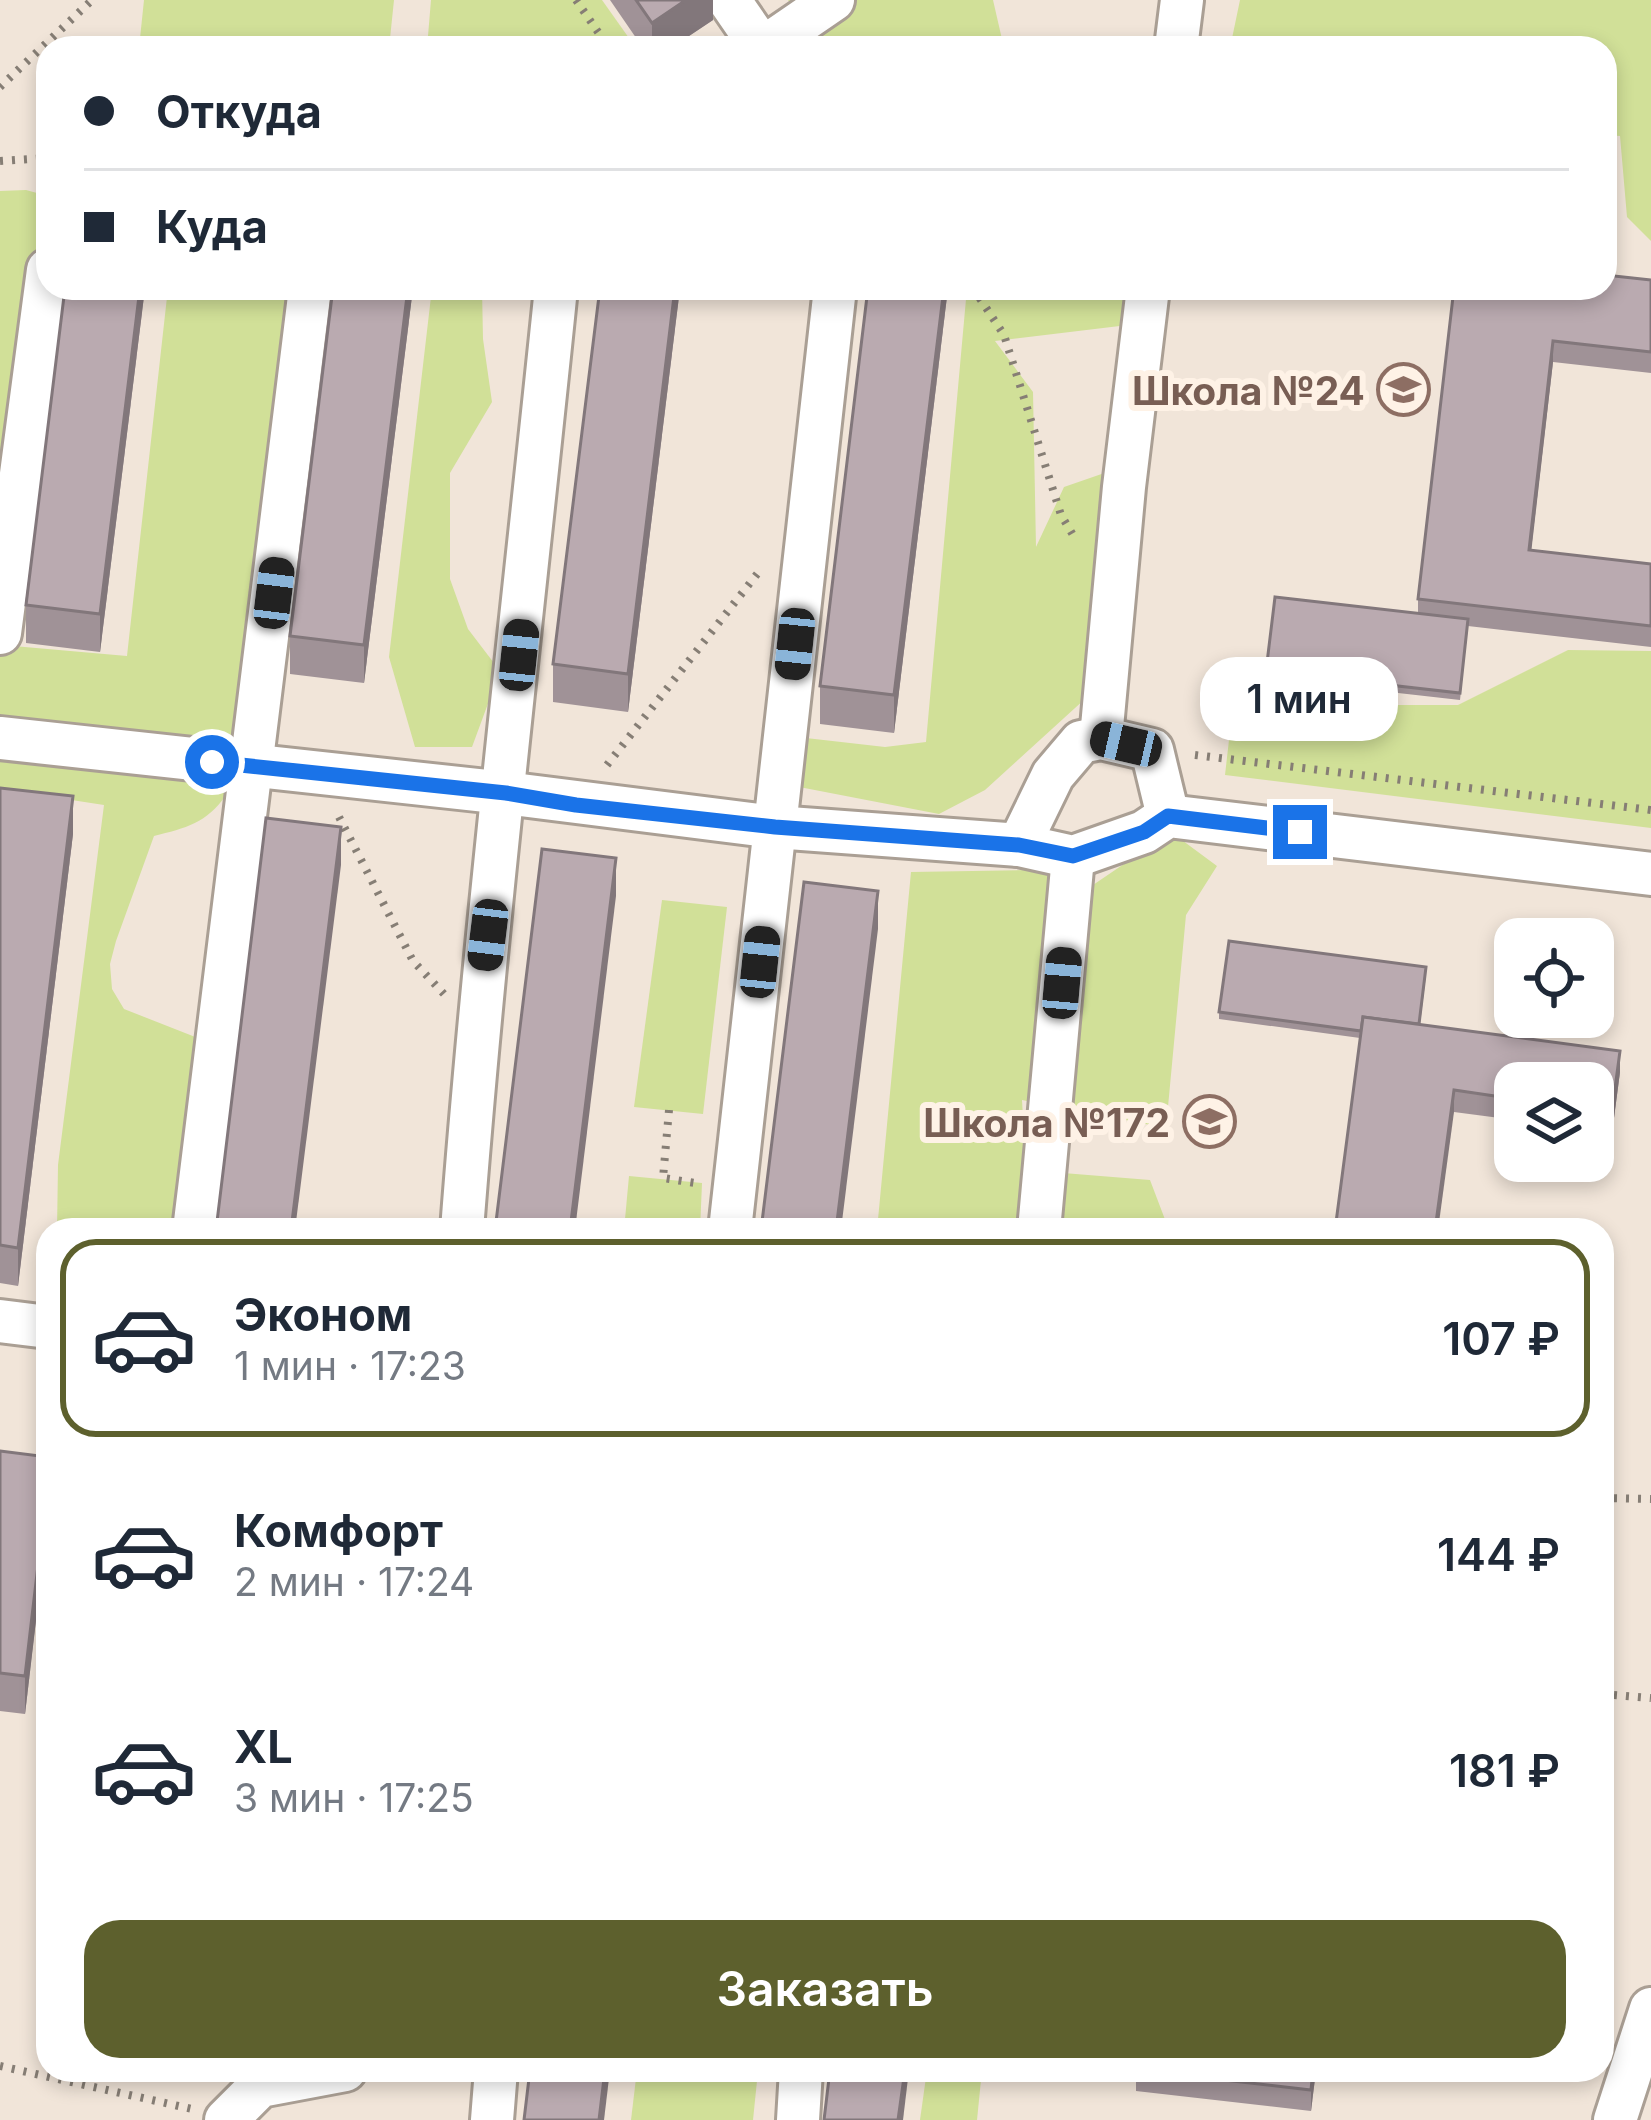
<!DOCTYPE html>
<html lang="ru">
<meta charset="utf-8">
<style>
:root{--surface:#fff;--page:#f2f2f3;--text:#1f2937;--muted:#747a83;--line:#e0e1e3;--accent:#5d602d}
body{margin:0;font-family:Inter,sans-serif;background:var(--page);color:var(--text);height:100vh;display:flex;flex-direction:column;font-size:45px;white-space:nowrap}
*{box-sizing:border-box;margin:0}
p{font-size:39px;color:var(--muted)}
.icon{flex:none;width:66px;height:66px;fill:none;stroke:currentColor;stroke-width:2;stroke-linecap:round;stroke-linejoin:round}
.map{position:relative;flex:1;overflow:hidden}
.details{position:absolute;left:36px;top:1218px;width:1578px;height:864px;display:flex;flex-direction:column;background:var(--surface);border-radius:36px;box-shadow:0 6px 18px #0003}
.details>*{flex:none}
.banner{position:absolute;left:36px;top:36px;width:1581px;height:264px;border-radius:36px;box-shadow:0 6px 18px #0003;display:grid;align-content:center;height:264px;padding:0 48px;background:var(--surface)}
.controls{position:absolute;left:1494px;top:918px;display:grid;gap:24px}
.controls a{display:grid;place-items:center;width:120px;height:120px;border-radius:24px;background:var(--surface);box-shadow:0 6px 18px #0003;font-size:60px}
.end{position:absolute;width:54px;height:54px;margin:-27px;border:15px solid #1a73e8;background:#fff;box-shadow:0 0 0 6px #fff}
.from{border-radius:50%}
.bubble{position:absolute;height:84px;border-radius:36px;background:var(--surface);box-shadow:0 6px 18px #0003;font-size:39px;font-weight:600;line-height:84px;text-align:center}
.car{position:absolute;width:36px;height:72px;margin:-36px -18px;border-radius:15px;box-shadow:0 0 9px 3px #0007;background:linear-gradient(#222 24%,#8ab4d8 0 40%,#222 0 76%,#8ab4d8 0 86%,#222 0)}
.banner b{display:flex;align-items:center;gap:42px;height:114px;font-size:45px}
.banner b+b{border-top:3px solid var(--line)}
.banner i{width:30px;height:30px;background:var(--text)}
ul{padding:21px 0 0;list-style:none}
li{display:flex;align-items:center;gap:36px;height:198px;margin:0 24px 18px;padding:0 24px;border:6px solid transparent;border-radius:36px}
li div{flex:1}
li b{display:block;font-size:45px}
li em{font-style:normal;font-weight:600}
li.on{border-color:var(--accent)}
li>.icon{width:108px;height:108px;stroke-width:1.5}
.cta{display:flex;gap:24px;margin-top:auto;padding:24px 48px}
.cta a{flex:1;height:138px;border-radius:36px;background:var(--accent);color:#fff;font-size:48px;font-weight:600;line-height:138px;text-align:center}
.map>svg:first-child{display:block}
.green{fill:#d1e098}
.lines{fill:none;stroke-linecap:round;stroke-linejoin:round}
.minor-casing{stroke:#aa9f94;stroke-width:48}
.path{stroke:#867e75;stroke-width:8;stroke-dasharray:3 9;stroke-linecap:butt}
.minor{stroke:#fff;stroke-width:42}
.wall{fill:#a09297}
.shaded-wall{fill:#82777b}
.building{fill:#baaab0;stroke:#82777b;stroke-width:3}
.route{stroke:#1a73e8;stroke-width:15}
.labels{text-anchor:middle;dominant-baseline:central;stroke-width:12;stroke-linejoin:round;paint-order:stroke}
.education-label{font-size:39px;font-weight:bold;fill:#785e54;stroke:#fef2e6;text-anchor:end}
</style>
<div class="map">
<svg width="1651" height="2120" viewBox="0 0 1651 2120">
<rect width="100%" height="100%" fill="#f1e5d9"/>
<g class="green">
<path d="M144,0H394L389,48H139Z"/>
<path d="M431,0H602L636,48H427Z"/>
<path d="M788,0H993L1004,48H823Z"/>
<path d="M1240,0H1651V241L1627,217L1620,136L1605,135V48H1230Z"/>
<path d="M26,190L48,196V266L2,645L127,656L168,288H328L226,795C207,823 186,828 154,836L116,941L110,964L112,989L124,1009L208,1042L196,1213L174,1230H57L58,1165L104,805L0,789V191Z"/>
<path d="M432,288H482L483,339L492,402L450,473V579L468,629L500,671L472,747H415L389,657Z"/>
<path d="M967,288H1132L1128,325L995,341L1033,392L1036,547L1064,487L1116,469L1086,698L985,790L939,814L794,786L806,738L885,747L926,742Z"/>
<path d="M1568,650L1651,651V828L1225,775L1233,705H1458Z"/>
<path d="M1171,832L1217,866L1186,915L1166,1128L1022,1100L1026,1170L1150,1180L1169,1230H877L911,872L1026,870L1093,885Z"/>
<path d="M662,900L727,907L703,1114L634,1107Z"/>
<path d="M629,1176L702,1183L700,1230H624Z"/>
<path d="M637,2070L758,2071L753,2120H631Z"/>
<path d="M927,2070H982L977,2120H920Z"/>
</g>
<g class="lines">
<defs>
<g id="minor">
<path d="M729,0L762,48"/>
<path d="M763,48L833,0"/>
<path d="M1176,48L1182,0"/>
<path d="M0,633L48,270"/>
<path d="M0,738L505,793L775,827L1019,845L1073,857L1144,832L1168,816L1651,874"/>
<path d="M1101,738L1124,487L1148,288"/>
<path d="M1019,845L1053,775L1081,742L1101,738L1152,750L1168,816"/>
<path d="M194,1230L310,288"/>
<path d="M462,1230C486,916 524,602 556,288"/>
<path d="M730,1230L835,288"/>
<path d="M1039,1230L1073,857"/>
<path d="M0,1321L48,1327"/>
<path d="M226,2120L260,2086L345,2070"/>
<path d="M492,2120L496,2070"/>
<path d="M798,2120L801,2070"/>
<path d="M1615,2120L1651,2009"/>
</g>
</defs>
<use href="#minor" class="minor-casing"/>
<g class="path">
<path d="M576,0L609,48"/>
<path d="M0,87L92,0"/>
<path d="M0,161L48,158"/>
<path d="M973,288L1004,335L1061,515L1076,540"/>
<path d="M1195,755L1651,810"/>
<path d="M607,765L761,569"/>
<path d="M339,817L413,961L444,994"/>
<path d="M669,1110L663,1178L695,1183"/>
<path d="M1602,1498L1651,1499"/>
<path d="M1602,1694L1651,1698"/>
<path d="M0,2066L192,2109"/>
</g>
<use href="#minor" class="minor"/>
</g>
<g class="wall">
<path d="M610,0H713V20L671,48H643Z"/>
<path d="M1651,280V373L1553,362L1531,550L1651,564V647L1468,626L1460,700L1266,678V671L1418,613V599L1454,288Z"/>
<path d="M145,288L100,652L26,643V605Z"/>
<path d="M333,288H413L364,683L290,674V636Z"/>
<path d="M680,288L628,712L553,702V664Z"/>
<path d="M948,288L894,733L820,724V686Z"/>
<path d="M0,788L73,834L18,1286L0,1283Z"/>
<path d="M1426,975L1420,1024L1620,1072L1612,1133L1593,1130V1083H1515V1120L1454,1112L1360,1038L1219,1019V1012Z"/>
<path d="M0,1451L48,1457V1518L25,1714L0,1711Z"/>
<path d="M1136,2070H1316L1311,2111L1136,2091Z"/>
</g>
<g class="shaded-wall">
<path d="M686,0H713V20L671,48H652V23Z"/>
<path d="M140,288H145L100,652V614Z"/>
<path d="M408,288H413L364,683V645Z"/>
<path d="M675,288H680L628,712V674Z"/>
<path d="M944,288H948L894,733V695Z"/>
<path d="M1553,341V362L1529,571V550Z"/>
<path d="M73,796V834L18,1286V1248Z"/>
<path d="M341,827V865L295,1230H291Z"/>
<path d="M616,858V896L575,1230H570Z"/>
<path d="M878,891V929L841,1230H836Z"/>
<path d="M1620,1051V1072L1612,1133V1111Z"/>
<path d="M1454,1090V1112L1438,1230H1435Z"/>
<path d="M48,1480V1518L25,1714V1676Z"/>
<path d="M605,2070H610L604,2120H599Z"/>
<path d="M905,2070H909L903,2120H898Z"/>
<path d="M1313,2070H1316L1311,2111V2090Z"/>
</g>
<g class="building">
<path d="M636,0H686L652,23Z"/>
<path d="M1605,275L1651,280V352L1553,341L1529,550L1651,564V626L1418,599L1454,288H1605Z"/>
<path d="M65,288H140L100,614L26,605Z"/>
<path d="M333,288H408L364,645L290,636Z"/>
<path d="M600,288H675L628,674L553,664Z"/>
<path d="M868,288H944L894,695L820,686Z"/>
<path d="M1275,597L1468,619L1460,693L1266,671Z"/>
<path d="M0,788L73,796L18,1248L0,1245Z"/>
<path d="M266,818L341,827L291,1230H216Z"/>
<path d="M542,849L616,858L570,1230H495Z"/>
<path d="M804,882L878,891L836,1230H761Z"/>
<path d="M1229,941L1426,967L1419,1024L1363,1017L1361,1031L1219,1012Z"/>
<path d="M1363,1017L1620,1051L1612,1111L1593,1109V1083H1515V1099L1454,1090L1435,1230H1335Z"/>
<path d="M0,1451L48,1457V1480L25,1676L0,1673Z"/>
<path d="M530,2070H605L599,2120H524Z"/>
<path d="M830,2070H905L898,2120H824Z"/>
<path d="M1136,2070H1313L1311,2090Z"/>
</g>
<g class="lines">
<path class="route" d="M212,762L506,793L576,805L775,827L1019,845L1073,856L1144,832L1168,816L1300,832"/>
</g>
<defs>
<symbol id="school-ring" viewBox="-11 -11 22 22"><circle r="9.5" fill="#fef2e6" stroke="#8d6e63" stroke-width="1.5"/><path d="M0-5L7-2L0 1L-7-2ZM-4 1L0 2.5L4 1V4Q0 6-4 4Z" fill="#8d6e63"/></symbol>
</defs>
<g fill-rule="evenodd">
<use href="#school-ring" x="1374" y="360" width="59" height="59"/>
<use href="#school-ring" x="1180" y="1092" width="59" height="59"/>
</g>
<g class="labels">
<g class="education-label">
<text x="1365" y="390">Школа №24</text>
<text x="1170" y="1122">Школа №172</text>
</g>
</g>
</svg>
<div class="controls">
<a><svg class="icon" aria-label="locate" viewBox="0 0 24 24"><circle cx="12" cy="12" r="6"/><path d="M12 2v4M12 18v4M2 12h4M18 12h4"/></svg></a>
<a><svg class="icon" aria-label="layers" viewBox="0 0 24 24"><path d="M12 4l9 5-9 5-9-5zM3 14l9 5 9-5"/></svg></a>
</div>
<i class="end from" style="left:212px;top:762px"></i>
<i class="end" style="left:1300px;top:832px"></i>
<div class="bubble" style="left:1200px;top:657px;width:198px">1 мин</div>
<i class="car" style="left:274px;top:593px;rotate:7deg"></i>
<i class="car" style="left:795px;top:644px;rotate:186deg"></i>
<i class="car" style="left:519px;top:655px;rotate:6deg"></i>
<i class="car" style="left:1126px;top:744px;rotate:283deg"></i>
<i class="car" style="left:488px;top:935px;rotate:187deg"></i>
<i class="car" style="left:760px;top:962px;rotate:6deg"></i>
<i class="car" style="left:1062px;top:983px;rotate:5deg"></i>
<div class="banner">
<b><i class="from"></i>Откуда</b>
<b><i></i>Куда</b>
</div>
<section class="details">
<ul>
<li class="on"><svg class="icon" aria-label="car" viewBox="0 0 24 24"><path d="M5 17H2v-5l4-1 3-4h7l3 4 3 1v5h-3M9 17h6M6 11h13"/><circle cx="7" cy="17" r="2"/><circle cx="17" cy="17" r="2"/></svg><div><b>Эконом</b><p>1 мин · 17:23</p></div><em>107 ₽</em></li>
<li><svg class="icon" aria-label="car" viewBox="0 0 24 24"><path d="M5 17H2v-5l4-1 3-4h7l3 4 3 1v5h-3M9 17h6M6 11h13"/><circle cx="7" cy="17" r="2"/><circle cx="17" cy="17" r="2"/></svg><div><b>Комфорт</b><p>2 мин · 17:24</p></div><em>144 ₽</em></li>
<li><svg class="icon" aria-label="car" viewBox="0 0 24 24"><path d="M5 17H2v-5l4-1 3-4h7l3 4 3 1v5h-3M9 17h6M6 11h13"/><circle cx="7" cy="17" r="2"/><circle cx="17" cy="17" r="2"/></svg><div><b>XL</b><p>3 мин · 17:25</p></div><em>181 ₽</em></li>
</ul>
<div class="cta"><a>Заказать</a></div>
</section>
</div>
